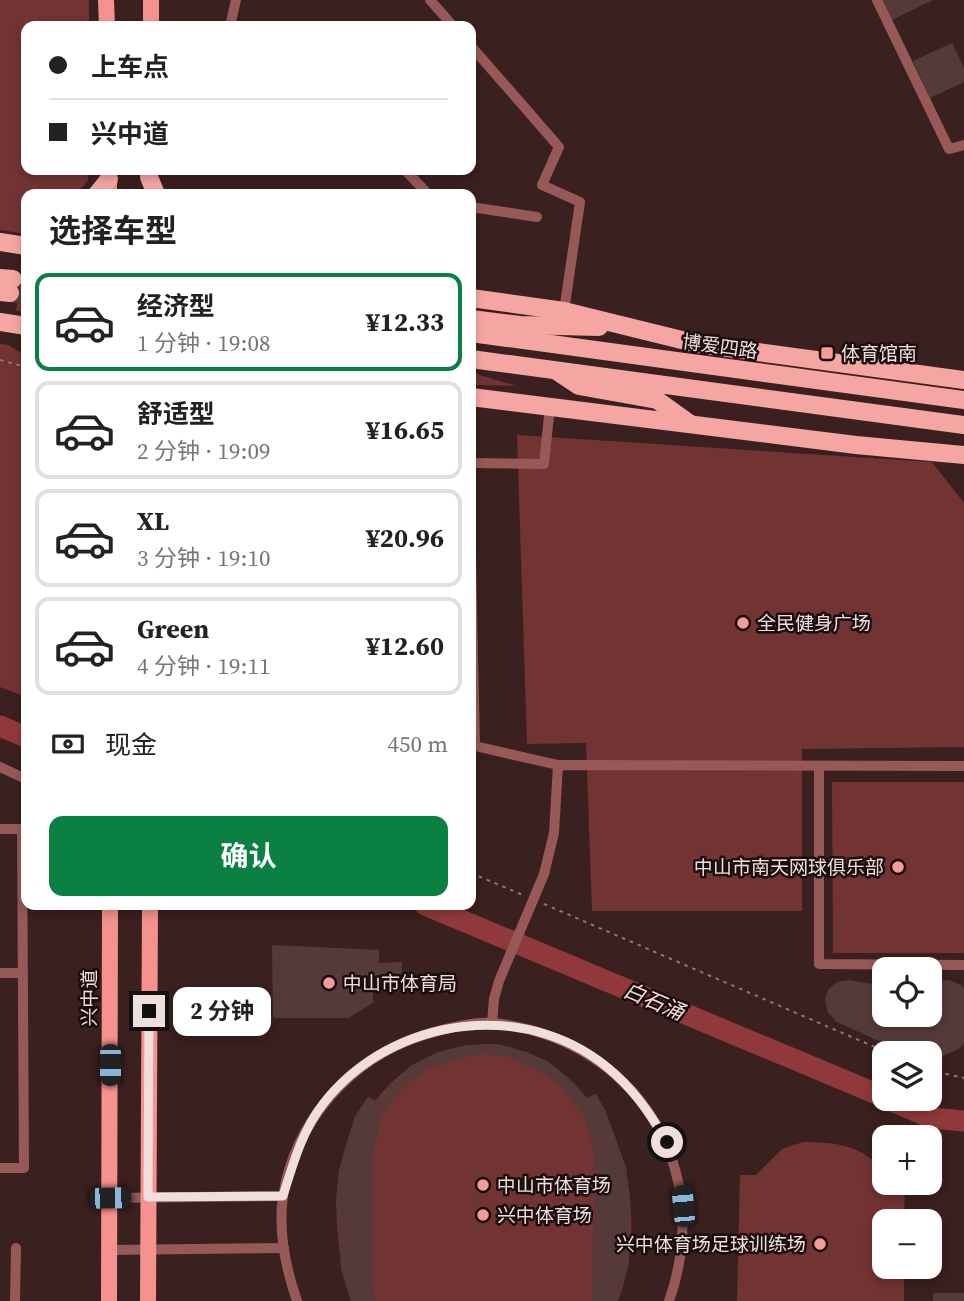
<!DOCTYPE html>
<html lang="zh">
<meta charset="utf-8">
<style>
:root{--surface:#fff;--page:#f2f2f2;--text:#222;--muted:#767676;--line:#e0e0e0;--accent:#0b8043}
body{margin:0;font-family:"Source Serif 4","Noto Sans SC",serif;background:var(--page);color:var(--text);height:100vh;display:flex;flex-direction:column;font-size:26px;white-space:nowrap}
*{box-sizing:border-box;margin:0}
p{font-size:23px;color:var(--muted)}
.icon{flex:none;width:38px;height:38px;fill:none;stroke:currentColor;stroke-width:2;stroke-linecap:round;stroke-linejoin:round}
.map{position:relative;flex:1;overflow:hidden}
.details{position:absolute;left:21px;top:189px;width:455px;height:721px;display:flex;flex-direction:column;background:var(--surface);border-radius:14px;box-shadow:0 4px 10px #0003}
.details>*{flex:none}
.top-card{position:absolute;left:21px;top:21px;width:455px;height:154px;border-radius:14px;box-shadow:0 4px 10px #0003;display:grid;align-content:center;height:154px;padding:0 28px;background:var(--surface)}
.tools{position:absolute;left:872px;top:957px;display:grid;gap:14px}
.tools a{display:grid;place-items:center;width:70px;height:70px;border-radius:14px;background:var(--surface);box-shadow:0 4px 10px #0003;font-size:35px}
.end{position:absolute;width:32px;height:32px;margin:-16px;border:9px solid #f0dedd;background:#111;box-shadow:0 0 0 4px #111}
.from{border-radius:50%}
.bubble{position:absolute;height:49px;border-radius:14px;background:var(--surface);box-shadow:0 4px 10px #0003;font-size:23px;font-weight:700;line-height:49px;text-align:center}
.car{position:absolute;width:21px;height:42px;margin:-21px -10px;border-radius:9px;box-shadow:0 0 5px 2px #0007;background:linear-gradient(#222 24%,#8ab4d8 0 40%,#222 0 76%,#8ab4d8 0 86%,#222 0)}
.top-card b{display:flex;align-items:center;gap:24px;height:66px;font-size:26px}
.top-card b+b{border-top:2px solid var(--line)}
.top-card i{width:18px;height:18px;background:var(--text)}
ul{padding:0;list-style:none}
li{display:flex;align-items:center;gap:21px;height:98px;margin:0 14px 10px;padding:0 14px;border:4px solid var(--line);border-radius:14px}
li div{flex:1}
li b{display:block;font-size:26px}
li em{font-style:normal;font-weight:700}
li.on{border-color:var(--accent)}
li>.icon{width:63px;height:63px;stroke-width:1.5}
h2{padding:0 28px;font-size:32px;line-height:84px}
.pay{display:flex;align-items:center;gap:18px;height:77px;padding:0 28px;font-size:26px}
.pay p{margin-inline-start:auto}
.button{display:flex;gap:14px;margin-top:auto;padding:14px 28px}
.button a{flex:1;height:80px;border-radius:14px;background:var(--accent);color:#fff;font-size:28px;font-weight:700;line-height:80px;text-align:center}
.map>svg:first-child{display:block}
.green{fill:#723333}
.lines{fill:none;stroke-linecap:round;stroke-linejoin:round}
.river{stroke:#91393a;stroke-width:21}
.building{fill:#563a39}
.trunk-tunnel{stroke:#553c3c;stroke-width:18;stroke-dasharray:18 9;stroke-linecap:butt}
.path{stroke:#8f7877;stroke-width:2;stroke-dasharray:3.5 5;stroke-linecap:butt}
.minor{stroke:#965957;stroke-width:10}
.primary{stroke:#f5918e;stroke-width:16}
.trunk{stroke:#f6a6a2;stroke-width:18}
.route{stroke:#f0dedd;stroke-width:9}
.poi-dot{fill:#f59b98;stroke:#190e0d;stroke-width:2.5}
.labels{text-anchor:middle;dominant-baseline:central;stroke-width:5;stroke-linejoin:round;paint-order:stroke}
.street-label{font-size:19px;fill:#f0dedd;stroke:#190e0d}
.poi-label{font-size:19px;fill:#f0dedd;stroke:#190e0d;text-anchor:start}
.water-label{font-size:21px;font-style:italic;fill:#f7dcdb;stroke:#190e0d}
</style>
<div class="map">
<svg width="964" height="1301" viewBox="0 0 964 1301">
<rect width="100%" height="100%" fill="#3a201f"/>
<g class="green">
<path d="M0,0H89V26H26V170H88V181L75,194H26V234L0,230Z"/>
<path d="M23,257L26,258V311H16Z"/>
<path d="M0,344L8,345L26,356V697L0,687Z"/>
<path d="M471,372L473,373L517,386L471,385Z"/>
<path d="M517,435L932,462L964,503V747L802,749V911H592L586,743L527,744Z"/>
<path d="M832,782H964V953H833Z"/>
<path d="M497,1044C535,1053 561,1068 587,1098L596,1094C630,1157 644,1232 618,1301H351C330,1233 329,1158 368,1097L375,1101C410,1058 442,1045 497,1044Z"/>
<path d="M803,1142C837,1142 861,1145 884,1171V1183H905L904,1221L884,1222V1267H904V1301H737L740,1175H756L782,1149Z"/>
</g>
<g class="lines">
<g class="river">
<path d="M0,726L26,737"/>
<path d="M425,905L884,1097"/>
<path d="M887,1099L932,1118L964,1121"/>
</g>
</g>
<g class="building">
<path d="M882,0H933L892,20Z"/>
<path d="M952,43L964,68V82L930,98L913,61Z"/>
<path d="M272,945L379,950V963L402,962V974L386,973L385,992H373V1003L348,1018H273Z"/>
<path d="M849,980L884,986V1015H929V981L949,980L961,985L964,988V1043L959,1049L938,1058L929,1057V1054H907L837,1022L828,1013L825,1000L828,990L837,982Z"/>
<path d="M497,1044L527,1052L549,1062L572,1081L587,1098L596,1094L605,1110L626,1167L630,1199L629,1263L618,1301H592L595,1154L584,1116L560,1086L542,1072L505,1056L480,1054L432,1067L401,1089L382,1115L373,1154V1286L376,1301H351L341,1269L336,1201L339,1170L355,1116L368,1097L375,1102L410,1066L438,1052L467,1045Z"/>
<rect x="933" y="1293" width="31" height="8"/>
</g>
<g class="lines">
<path class="trunk-tunnel" d="M10,293L26,296"/>
<g class="path">
<path d="M0,360L26,367"/>
<path d="M471,873L523,895"/>
<path d="M544,904L891,1054"/>
<path d="M929,1070L964,1078"/>
</g>
<g class="minor">
<path d="M430,0L453,26"/>
<path d="M877,0L949,149L964,145"/>
<path d="M230,26L236,0"/>
<path d="M471,46L559,147L542,185L580,202L564,311"/>
<path d="M405,170L428,194"/>
<path d="M471,207L537,217"/>
<path d="M471,463L544,464L550,406"/>
<path d="M471,554L475,746"/>
<path d="M471,748L475,746L558,765"/>
<path d="M819,766V964L964,965"/>
<path d="M0,767L26,779"/>
<path d="M0,829H22"/>
<path d="M0,973H22"/>
<path d="M492,1023L494,999L499,981L544,874L554,833L558,765L964,766"/>
<path d="M0,1168H24L22,829H26"/>
<path d="M110,1198L283,1196"/>
<path d="M110,1250L284,1248"/>
<path d="M15,1301L16,1248"/>
<path d="M297,1301C286,1269 278,1231 283,1196C295,1122 350,1059 421,1036C443,1029 471,1021 494,1023C636,1039 716,1168 669,1301"/>
</g>
<g class="primary">
<path d="M106,0L107,26"/>
<path d="M151,26V0"/>
<path d="M109,170V194"/>
<path d="M109,1301L110,905"/>
<path d="M148,1301L150,905"/>
</g>
<g class="trunk">
<path d="M149,177L156,194"/>
<path d="M97,194L109,179"/>
<path d="M0,242L26,246"/>
<path d="M0,278L13,279"/>
<path d="M0,292L10,293"/>
<path d="M471,298L564,311L698,344L964,380"/>
<path d="M471,319L520,325L599,327"/>
<path d="M0,322L26,326"/>
<path d="M471,333L964,400"/>
<path d="M471,359L964,425"/>
<path d="M558,372L579,386L657,400L689,423"/>
<path d="M471,397L856,445L964,455"/>
</g>
</g>
<g class="lines">
<path class="route" d="M149,1011L148,1197L283,1196C293,1164 302,1131 323,1104C392,1015 532,996 616,1075C638,1095 652,1117 667,1142"/>
</g>
<g class="poi-dot">
<rect x="820" y="346" width="14" height="14" rx="3.5"/>
<circle cx="743" cy="623" r="7"/>
<circle cx="898" cy="867" r="7"/>
<circle cx="329" cy="983" r="7"/>
<circle cx="483" cy="1185" r="7"/>
<circle cx="483" cy="1215" r="7"/>
<circle cx="820" cy="1244" r="7"/>
</g>
<g class="labels">
<g class="street-label">
<text transform="translate(720 346) rotate(8)">博爱四路</text>
<text transform="translate(89 998) rotate(-90)">兴中道</text>
</g>
<g class="poi-label">
<text x="841" y="353">体育馆南</text>
<text x="757" y="623">全民健身广场</text>
<text x="884" y="867" text-anchor="end">中山市南天网球俱乐部</text>
<text x="343" y="983">中山市体育局</text>
<text x="497" y="1185">中山市体育场</text>
<text x="497" y="1215">兴中体育场</text>
<text x="806" y="1244" text-anchor="end">兴中体育场足球训练场</text>
</g>
<g class="water-label">
<text transform="translate(654 1001) rotate(23)">白石涌</text>
</g>
</g>
</svg>
<div class="tools">
<a><svg class="icon" aria-label="locate" viewBox="0 0 24 24"><circle cx="12" cy="12" r="6"/><path d="M12 2v4M12 18v4M2 12h4M18 12h4"/></svg></a>
<a><svg class="icon" aria-label="layers" viewBox="0 0 24 24"><path d="M12 4l9 5-9 5-9-5zM3 14l9 5 9-5"/></svg></a>
<a>+</a>
<a>−</a>
</div>
<i class="end from" style="left:667px;top:1142px"></i>
<i class="end" style="left:149px;top:1011px"></i>
<div class="bubble" style="left:173px;top:987px;width:98px">2 分钟</div>
<i class="car" style="left:110px;top:1065px;rotate:180deg"></i>
<i class="car" style="left:110px;top:1198px;rotate:89deg"></i>
<i class="car" style="left:683px;top:1206px;rotate:355deg"></i>
<div class="top-card">
<b><i class="from"></i>上车点</b>
<b><i></i>兴中道</b>
</div>
<section class="details">
<h2>选择车型</h2>
<ul>
<li class="on"><svg class="icon" aria-label="car" viewBox="0 0 24 24"><path d="M5 17H2v-5l4-1 3-4h7l3 4 3 1v5h-3M9 17h6M6 11h13"/><circle cx="7" cy="17" r="2"/><circle cx="17" cy="17" r="2"/></svg><div><b>经济型</b><p>1 分钟 · 19:08</p></div><em>¥12.33</em></li>
<li><svg class="icon" aria-label="car" viewBox="0 0 24 24"><path d="M5 17H2v-5l4-1 3-4h7l3 4 3 1v5h-3M9 17h6M6 11h13"/><circle cx="7" cy="17" r="2"/><circle cx="17" cy="17" r="2"/></svg><div><b>舒适型</b><p>2 分钟 · 19:09</p></div><em>¥16.65</em></li>
<li><svg class="icon" aria-label="car" viewBox="0 0 24 24"><path d="M5 17H2v-5l4-1 3-4h7l3 4 3 1v5h-3M9 17h6M6 11h13"/><circle cx="7" cy="17" r="2"/><circle cx="17" cy="17" r="2"/></svg><div><b>XL</b><p>3 分钟 · 19:10</p></div><em>¥20.96</em></li>
<li><svg class="icon" aria-label="car" viewBox="0 0 24 24"><path d="M5 17H2v-5l4-1 3-4h7l3 4 3 1v5h-3M9 17h6M6 11h13"/><circle cx="7" cy="17" r="2"/><circle cx="17" cy="17" r="2"/></svg><div><b>Green</b><p>4 分钟 · 19:11</p></div><em>¥12.60</em></li>
</ul>
<div class="pay"><svg class="icon" aria-label="cash" viewBox="0 0 24 24"><path d="M3 7h18v10H3z"/><circle cx="12" cy="12" r="2"/></svg>现金<p>450 m</p></div>
<div class="button"><a>确认</a></div>
</section>
</div>
